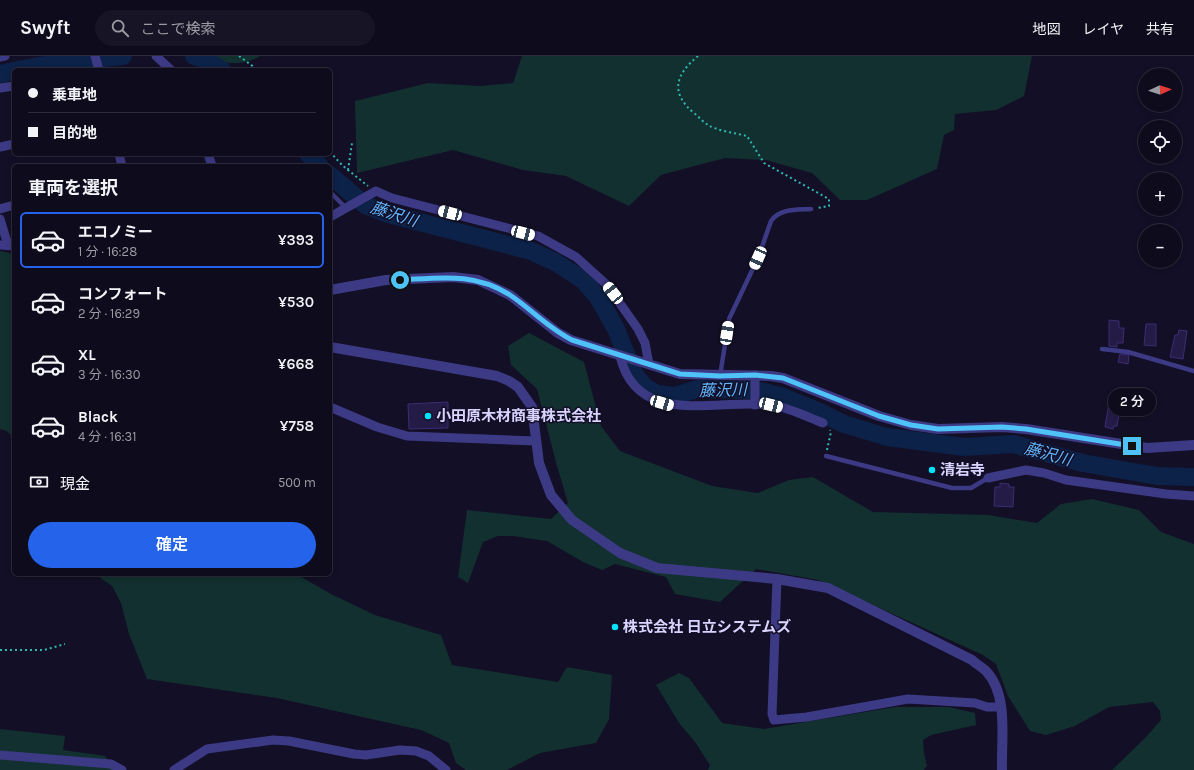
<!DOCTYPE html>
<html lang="ja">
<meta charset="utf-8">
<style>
:root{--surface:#0e0b1c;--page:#171425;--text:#f1f3f6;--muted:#9b9ba3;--line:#2e2b3b;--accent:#2563eb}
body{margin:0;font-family:Karla,"Noto Sans JP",sans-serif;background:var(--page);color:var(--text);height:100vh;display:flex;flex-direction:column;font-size:15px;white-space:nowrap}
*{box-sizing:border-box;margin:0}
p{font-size:13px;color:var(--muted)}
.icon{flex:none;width:22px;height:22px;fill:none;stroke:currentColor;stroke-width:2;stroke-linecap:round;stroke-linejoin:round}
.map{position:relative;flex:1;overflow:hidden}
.panel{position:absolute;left:12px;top:108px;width:320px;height:412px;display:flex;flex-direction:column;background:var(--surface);border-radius:6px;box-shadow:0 2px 6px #0003,0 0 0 1px var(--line)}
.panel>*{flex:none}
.guide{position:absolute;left:12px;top:12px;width:320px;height:88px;border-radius:6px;box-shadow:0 2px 6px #0003,0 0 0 1px var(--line);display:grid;align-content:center;height:88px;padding:0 16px;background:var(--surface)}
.needle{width:26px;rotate:87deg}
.controls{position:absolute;left:1138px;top:12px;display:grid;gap:8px}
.controls a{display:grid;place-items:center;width:44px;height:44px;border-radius:50%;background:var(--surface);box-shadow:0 2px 6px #0003,0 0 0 1px var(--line);font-size:20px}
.end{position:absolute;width:18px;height:18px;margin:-9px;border:5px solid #4fc3f7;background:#111;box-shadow:0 0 0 2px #111}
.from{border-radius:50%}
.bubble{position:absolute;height:28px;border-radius:14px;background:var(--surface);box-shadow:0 2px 6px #0003,0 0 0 1px var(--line);font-size:13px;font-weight:600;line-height:28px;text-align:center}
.car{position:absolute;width:12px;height:24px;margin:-12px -6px;border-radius:5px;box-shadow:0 0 3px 1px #0007;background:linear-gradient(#fff 24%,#345 0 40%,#fff 0 76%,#345 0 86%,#fff 0)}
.guide b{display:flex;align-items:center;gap:14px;height:38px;font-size:15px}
.guide b+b{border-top:1px solid var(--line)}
.guide i{width:10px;height:10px;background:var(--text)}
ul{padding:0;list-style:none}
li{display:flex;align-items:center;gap:12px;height:56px;margin:0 8px 6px;padding:0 8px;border:2px solid transparent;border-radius:6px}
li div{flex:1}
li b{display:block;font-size:15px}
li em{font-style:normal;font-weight:600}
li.current{border-color:var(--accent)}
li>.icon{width:36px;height:36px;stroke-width:1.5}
h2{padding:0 16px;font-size:18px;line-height:48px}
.pay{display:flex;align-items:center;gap:10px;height:44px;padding:0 16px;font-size:15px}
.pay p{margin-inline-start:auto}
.action{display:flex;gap:8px;margin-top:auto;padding:8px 16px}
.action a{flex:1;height:46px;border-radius:24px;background:var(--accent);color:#fff;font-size:16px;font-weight:600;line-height:46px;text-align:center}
header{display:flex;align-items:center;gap:24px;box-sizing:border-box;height:56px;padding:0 20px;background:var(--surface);border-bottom:1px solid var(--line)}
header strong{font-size:19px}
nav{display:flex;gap:22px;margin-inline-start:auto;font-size:14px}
.search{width:280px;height:36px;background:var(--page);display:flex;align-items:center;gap:10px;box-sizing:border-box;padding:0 14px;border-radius:22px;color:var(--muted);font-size:15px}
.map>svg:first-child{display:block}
.green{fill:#12302f}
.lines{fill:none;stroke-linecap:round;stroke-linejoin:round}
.river{stroke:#0c2248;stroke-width:18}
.building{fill:#241b47;stroke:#3b2d73}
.path{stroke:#2fb8b0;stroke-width:2;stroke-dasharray:2 3;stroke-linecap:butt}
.service{stroke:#3d3a85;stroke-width:4.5}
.minor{stroke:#3d3a85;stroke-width:9}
.tertiary{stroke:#3d3a85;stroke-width:10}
.route{stroke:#4fc3f7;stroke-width:5}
.poi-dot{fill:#00e5ff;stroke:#130f26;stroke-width:1.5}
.labels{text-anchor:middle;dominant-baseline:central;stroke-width:3;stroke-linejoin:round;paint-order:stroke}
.poi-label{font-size:15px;font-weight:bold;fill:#d9d4ff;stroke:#130f26;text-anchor:start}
.water-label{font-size:16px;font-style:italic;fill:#62b6ff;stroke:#130f26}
</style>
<header>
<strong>Swyft</strong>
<div class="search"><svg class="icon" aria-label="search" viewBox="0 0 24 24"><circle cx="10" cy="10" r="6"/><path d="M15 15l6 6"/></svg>ここで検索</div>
<nav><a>地図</a><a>レイヤ</a><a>共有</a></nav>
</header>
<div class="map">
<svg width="1194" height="714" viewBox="0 0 1194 714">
<rect width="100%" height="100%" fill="#130f26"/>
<g class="green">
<path d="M211,0H260C247,9 224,10 211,0Z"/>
<path d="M522,0H1032L1024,40L996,54L955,58L954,74L944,79L937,113L867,144H840L812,117L766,104L725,102L661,119L629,150L566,120L523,114L453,94L357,117L355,45L428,27L480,30L513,27Z"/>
<path d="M0,195L14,198V383L7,375L0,373Z"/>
<path d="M529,277L584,306L601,370L620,395L712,430L758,437L789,424L813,421L873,456L988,459L1037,467L1061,448L1092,443L1139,454L1161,476L1194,488V714H1112L1145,682L1161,664L1160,655L1153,646L1109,651L1075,670L1046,679L1030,675L1008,640L996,608L983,599L818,524L756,513L720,546L675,538L666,521L615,508L602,514L583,506L547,485L513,480H498L483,486L468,527L458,521L467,454L551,463L568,447L557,410L537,333L511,309L508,290Z"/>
<path d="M95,518H296L331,538L375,559L441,579L452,609L558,626L567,611L612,619L609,663L596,687L540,697L507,714H466L456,707L449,687L421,674L277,642L147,623L129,578L121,547L112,530Z"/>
<path d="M679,617L689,622L722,667L764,673L895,651H949L975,657L976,669L931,679L923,684L924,697L927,710L924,714H708L710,709L695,686L679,667L656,629Z"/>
<path d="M0,673L65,680L63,694L105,700L115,714H0Z"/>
</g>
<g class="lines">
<g class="river">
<path d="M194,0L202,2L222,14"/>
<path d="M17,14L56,7L123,0"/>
<path d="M0,18L14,15"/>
<path d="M308,98L320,110"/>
<path d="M330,119L365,149L385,157L531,195L557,207L583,224L598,241L616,273L634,318L646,332L657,338L674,340L697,333L756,334L781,340L820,356L844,368L887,381L964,391L1013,388L1083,407L1157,420L1194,421"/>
</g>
</g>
<g class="building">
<path d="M1109,264L1119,265V272H1124L1123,287H1117V291L1109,290Z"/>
<path d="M1146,268H1156V290L1144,289Z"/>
<path d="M1179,274L1187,275L1183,303L1170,301L1175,279H1178Z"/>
<path d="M1120,298L1129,299L1128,308L1118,306Z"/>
<path d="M448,346V372L409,373L408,348Z"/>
<path d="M1109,347L1121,349L1117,370H1114L1113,373L1105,371Z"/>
<path d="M1000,427L1009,428V431H1014L1013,451L994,450L995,431H1000Z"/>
</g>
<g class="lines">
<g class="path">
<path d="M239,0L258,14"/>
<path d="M698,0C675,19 670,37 694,57C699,61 703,66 708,69C718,75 735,77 747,80L764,107L829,143V150L817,152"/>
<path d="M330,96L343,110L368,130"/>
<path d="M348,114L352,87"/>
<path d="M827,394L831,376L830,374"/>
<path d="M0,594H44L65,588"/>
</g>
<g class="service">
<path d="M330,136L347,153"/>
<path d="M1102,293L1128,296L1194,315"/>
<path d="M720,320L729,263L758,202L771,165C780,152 798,154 811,153"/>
<path d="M826,400L952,432H971L988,422"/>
</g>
<g class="minor">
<path d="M95,0L99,14"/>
<path d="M156,0L171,14"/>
<path d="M0,1L5,0"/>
<path d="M0,32L14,30"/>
<path d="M0,91L14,88"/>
<path d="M119,98L122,110"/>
<path d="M208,98L212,110"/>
<path d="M0,153L14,149"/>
<path d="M330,161L376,135L392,142L538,180L576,201L607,229L638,273L645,287L649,308"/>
<path d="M0,163L8,189"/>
<path d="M0,189L14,190"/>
<path d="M620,300C637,373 718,342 771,349C788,351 807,361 823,367"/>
<path d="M755,319V349"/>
<path d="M330,351L377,371L407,380L536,385"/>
<path d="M988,422L1026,414L1044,417L1066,424L1166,438L1194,440"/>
<path d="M777,523L772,658L774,664L807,661L908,643L975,647L987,651H1001"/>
<path d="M0,699L111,708L122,714"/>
<path d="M174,714L207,693L273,684L289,685L354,698L366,699L400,694L416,695L429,700L446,714"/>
</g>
<g class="tertiary">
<path d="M330,234L386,224L453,221L478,224L510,239L558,277L571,284L680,318L771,320L783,322L879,360L911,369L938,373L1002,371L1026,373L1147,392L1194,389"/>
<path d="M330,291L497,320L509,325L518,331L532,351L539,407L551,439L572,464L620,497L657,512L777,523L828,532L972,604C976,608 982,611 986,615C1009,639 1001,684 1002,714"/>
</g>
</g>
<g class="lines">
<path class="route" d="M400,224C440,222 474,216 510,239C531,253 548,272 572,284L680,318L720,320L755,319L783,322L879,360L911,369L938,373L1002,371L1026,373L1132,390"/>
</g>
<g class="poi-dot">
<circle cx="428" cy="360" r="4"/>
<circle cx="932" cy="414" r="4"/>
<circle cx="615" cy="571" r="4"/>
</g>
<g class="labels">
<g class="poi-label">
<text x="436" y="360">小田原木材商事株式会社</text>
<text x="940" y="414">清岩寺</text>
<text x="623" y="571">株式会社 日立システムズ</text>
</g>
<g class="water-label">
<text transform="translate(394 158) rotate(18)">藤沢川</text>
<text transform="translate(723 334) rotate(-1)">藤沢川</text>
<text transform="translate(1048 398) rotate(15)">藤沢川</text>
</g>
</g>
</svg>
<div class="controls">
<a><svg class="needle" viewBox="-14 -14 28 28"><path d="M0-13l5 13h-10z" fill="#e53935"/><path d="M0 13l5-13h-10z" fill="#9b9ba3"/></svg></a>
<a><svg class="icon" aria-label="locate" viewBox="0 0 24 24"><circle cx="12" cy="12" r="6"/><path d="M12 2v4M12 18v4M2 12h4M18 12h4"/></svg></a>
<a>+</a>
<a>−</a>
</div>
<i class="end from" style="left:400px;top:224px"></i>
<i class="end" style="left:1132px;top:390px"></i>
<div class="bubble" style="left:1108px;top:332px;width:48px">2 分</div>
<i class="car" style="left:450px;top:157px;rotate:285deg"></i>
<i class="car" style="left:523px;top:177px;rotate:105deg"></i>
<i class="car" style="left:758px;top:202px;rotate:204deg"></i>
<i class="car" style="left:613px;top:237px;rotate:322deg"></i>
<i class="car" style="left:727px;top:277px;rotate:9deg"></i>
<i class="car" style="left:662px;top:347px;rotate:106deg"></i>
<i class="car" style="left:771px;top:349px;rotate:104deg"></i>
<div class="guide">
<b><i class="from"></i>乗車地</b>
<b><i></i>目的地</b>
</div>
<section class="panel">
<h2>車両を選択</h2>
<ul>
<li class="current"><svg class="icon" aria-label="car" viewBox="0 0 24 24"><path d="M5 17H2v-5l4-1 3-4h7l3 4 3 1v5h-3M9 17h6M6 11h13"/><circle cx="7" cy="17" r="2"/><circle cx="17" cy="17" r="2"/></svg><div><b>エコノミー</b><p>1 分 · 16:28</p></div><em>¥393</em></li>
<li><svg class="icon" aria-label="car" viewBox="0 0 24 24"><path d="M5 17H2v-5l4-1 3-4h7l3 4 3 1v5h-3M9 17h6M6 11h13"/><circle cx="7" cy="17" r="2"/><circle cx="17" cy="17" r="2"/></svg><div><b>コンフォート</b><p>2 分 · 16:29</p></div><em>¥530</em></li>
<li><svg class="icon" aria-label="car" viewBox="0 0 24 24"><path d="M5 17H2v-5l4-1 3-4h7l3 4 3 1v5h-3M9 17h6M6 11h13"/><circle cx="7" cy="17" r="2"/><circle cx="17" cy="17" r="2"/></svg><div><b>XL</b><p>3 分 · 16:30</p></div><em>¥668</em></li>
<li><svg class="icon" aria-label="car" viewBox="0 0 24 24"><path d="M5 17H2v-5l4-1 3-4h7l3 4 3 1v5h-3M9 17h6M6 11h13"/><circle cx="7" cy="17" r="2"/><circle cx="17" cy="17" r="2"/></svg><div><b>Black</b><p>4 分 · 16:31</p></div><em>¥758</em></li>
</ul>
<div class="pay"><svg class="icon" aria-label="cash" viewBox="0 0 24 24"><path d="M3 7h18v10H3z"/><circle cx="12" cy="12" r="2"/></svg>現金<p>500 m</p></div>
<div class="action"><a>確定</a></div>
</section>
</div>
